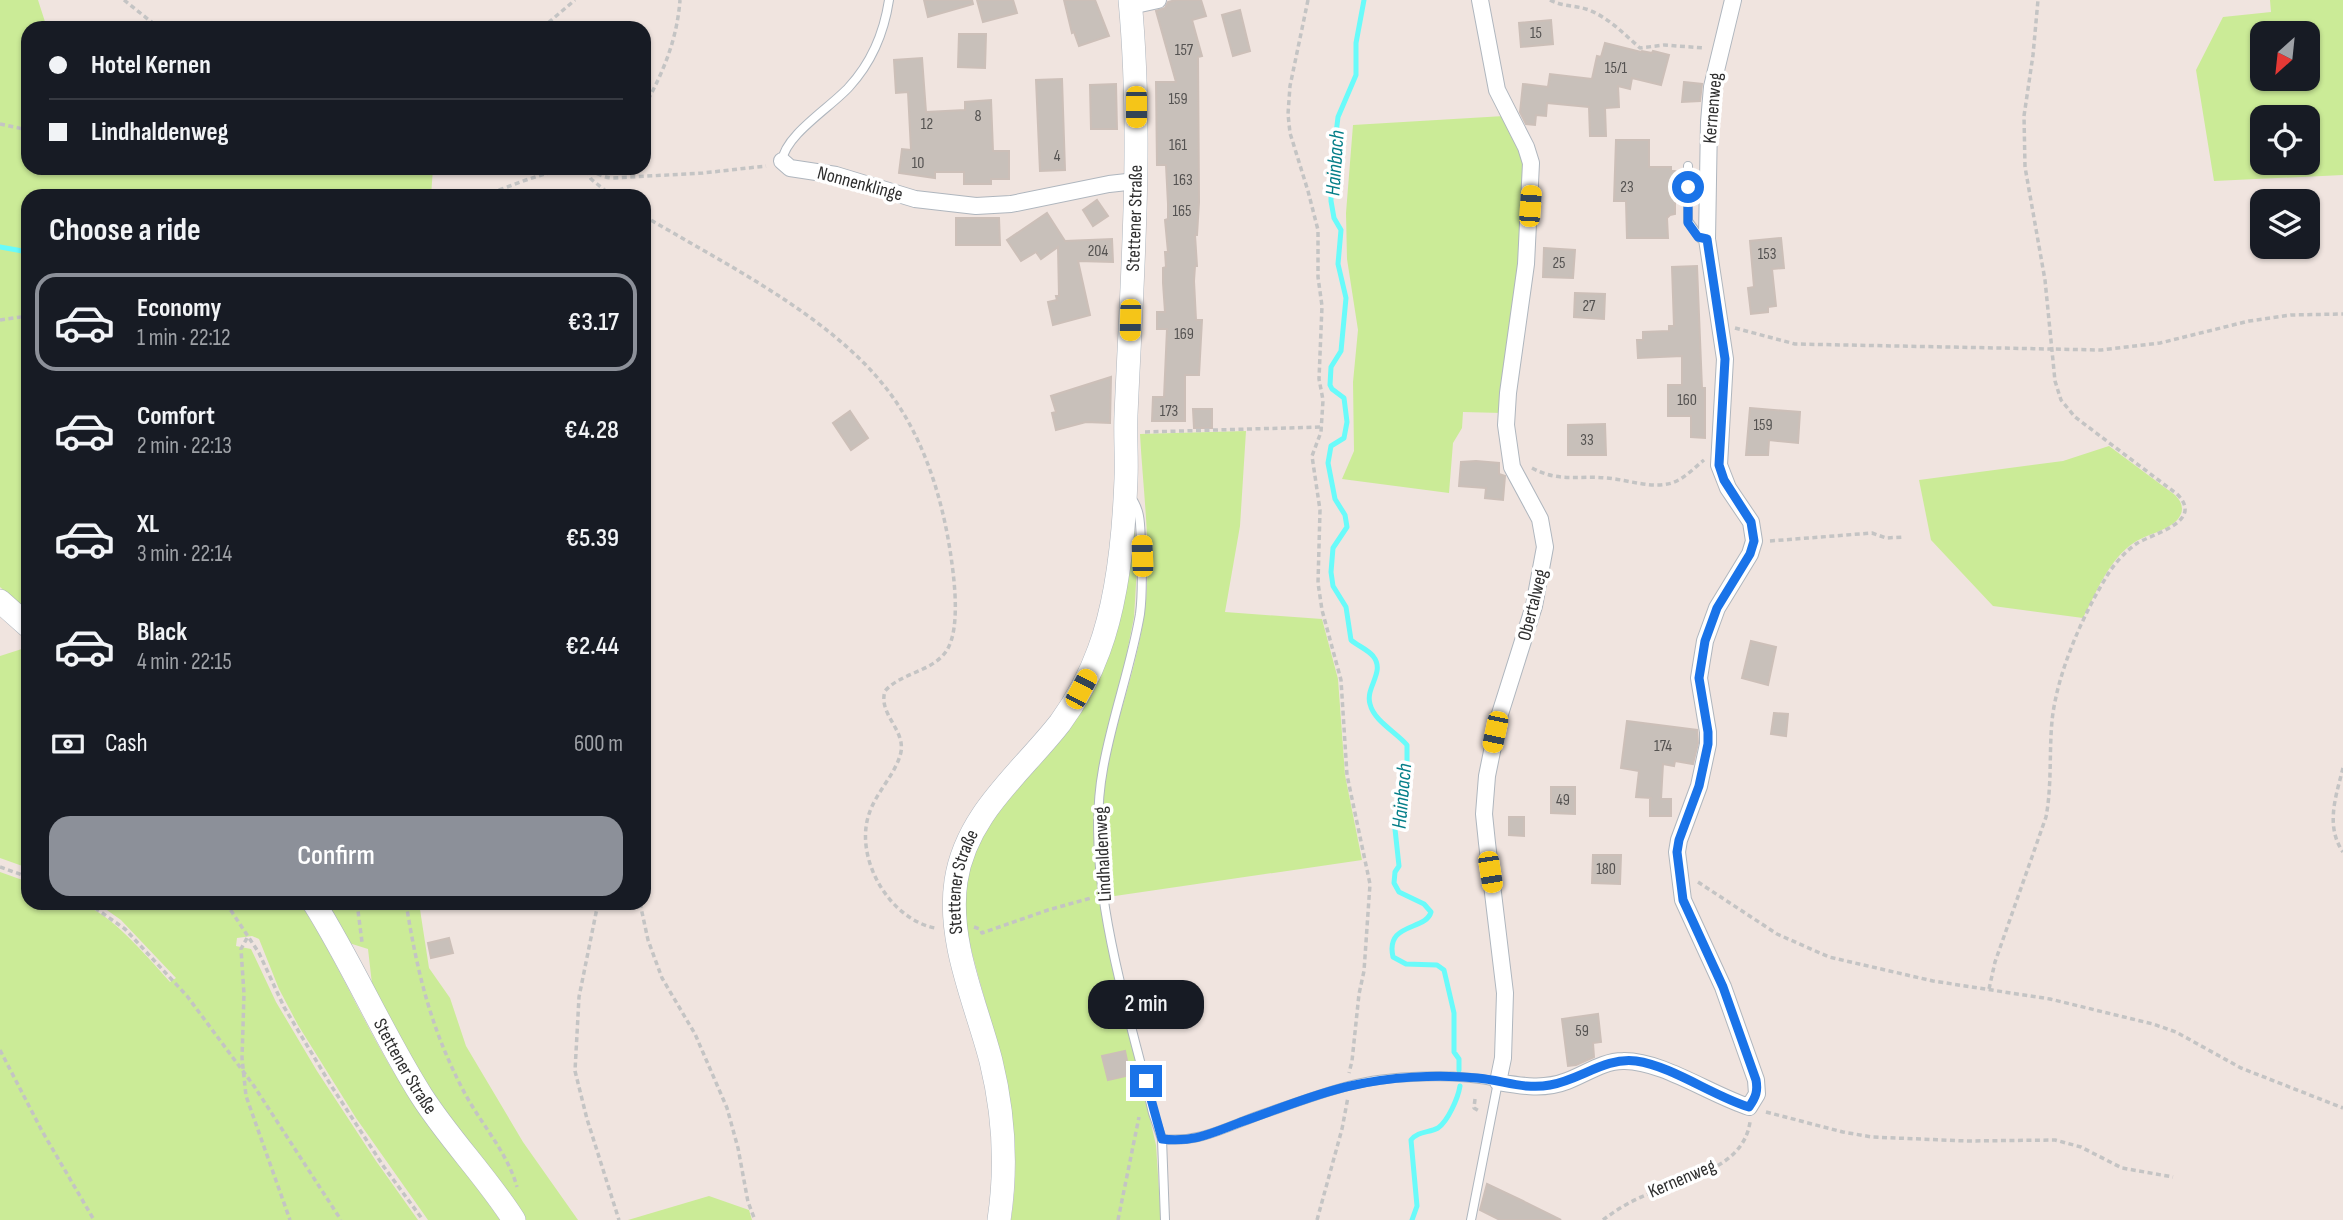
<!DOCTYPE html>
<meta charset="utf-8">
<style>
:root{--surface:#171b24;--page:#242831;--text:#f1f3f6;--muted:#9ea1a6;--line:#363941;--accent:#8c9099}
body{margin:0;font-family:"Sofia Sans Condensed",sans-serif;background:var(--page);color:var(--text);height:100vh;display:flex;flex-direction:column;font-size:26px;white-space:nowrap}
*{box-sizing:border-box;margin:0}
p{font-size:23px;color:var(--muted)}
.icon{flex:none;width:38px;height:38px;fill:none;stroke:currentColor;stroke-width:2;stroke-linecap:round;stroke-linejoin:round}
.map{position:relative;flex:1;overflow:hidden}
.side{position:absolute;left:21px;top:189px;width:630px;height:721px;display:flex;flex-direction:column;background:var(--surface);border-radius:21px;box-shadow:0 2px 5px #0004}
.side>*{flex:none}
.banner{position:absolute;left:21px;top:21px;width:630px;height:154px;border-radius:21px;box-shadow:0 2px 5px #0004;display:grid;align-content:center;height:154px;padding:0 28px;background:var(--surface)}
.needle{width:46px;rotate:207deg}
.fabs{position:absolute;left:2250px;top:21px;display:grid;gap:14px}
.fabs a{display:grid;place-items:center;width:70px;height:70px;border-radius:14px;background:var(--surface);box-shadow:0 2px 5px #0004;font-size:35px}
.end{position:absolute;width:32px;height:32px;margin:-16px;border:9px solid #1a73e8;background:#fff;box-shadow:0 0 0 4px #fff}
.from{border-radius:50%}
.bubble{position:absolute;height:49px;border-radius:21px;background:var(--surface);box-shadow:0 2px 5px #0004;font-size:23px;font-weight:600;line-height:49px;text-align:center}
.car{position:absolute;width:21px;height:42px;margin:-21px -10px;border-radius:9px;box-shadow:0 0 5px 2px #0007;background:linear-gradient(#f5c518 24%,#345 0 40%,#f5c518 0 76%,#345 0 86%,#f5c518 0)}
.banner b{display:flex;align-items:center;gap:24px;height:66px;font-size:26px}
.banner b+b{border-top:2px solid var(--line)}
.banner i{width:18px;height:18px;background:var(--text)}
ul{padding:0;list-style:none}
li{display:flex;align-items:center;gap:21px;height:98px;margin:0 14px 10px;padding:0 14px;border:4px solid transparent;border-radius:21px}
li div{flex:1}
li b{display:block;font-size:26px}
li em{font-style:normal;font-weight:600}
li.on{border-color:var(--accent)}
li>.icon{width:63px;height:63px;stroke-width:1.5}
h2{padding:0 28px;font-size:32px;line-height:84px}
.pay{display:flex;align-items:center;gap:18px;height:77px;padding:0 28px;font-size:26px}
.pay p{margin-inline-start:auto}
.cta{display:flex;gap:14px;margin-top:auto;padding:14px 28px}
.cta a{flex:1;height:80px;border-radius:21px;background:var(--accent);color:#fff;font-size:28px;font-weight:600;line-height:80px;text-align:center}
.map>svg:first-child{display:block}
.green{fill:#cbeb97;fill-rule:evenodd}
.lines{fill:none;stroke-linecap:round;stroke-linejoin:round}
.stream{stroke:#69fbfa;stroke-width:5}
.building{fill:#c8c0ba;stroke:#ccbfb8;stroke-width:2}
.lane-casing{stroke:#afb6be;stroke-width:10}
.street-casing{stroke:#afb6be;stroke-width:18}
.secondary-casing{stroke:#afb6be;stroke-width:24}
.path{stroke:#c4c4c4;stroke-width:3.5;stroke-dasharray:5 3.5;stroke-linecap:butt}
.lane{stroke:#fff;stroke-width:8}
.street{stroke:#fff;stroke-width:16}
.secondary{stroke:#fff;stroke-width:23}
.route{stroke:#1a73e8;stroke-width:9}
.labels{text-anchor:middle;dominant-baseline:central;stroke-width:7;stroke-linejoin:round;paint-order:stroke}
.number-label{font-size:16px;fill:#545251}
.street-label{font-size:19px;fill:#2e2e2e;stroke:#fff}
.water-label{font-size:21px;font-style:italic;fill:#047e88;stroke:#fff}
</style>
<div class="map">
<svg width="2343" height="1220" viewBox="0 0 2343 1220">
<rect width="100%" height="100%" fill="#f0e4df"/>
<g class="green">
<path d="M0,0H38L47,28H28V168H433L431,196H28V612L0,587Z"/>
<path d="M2270,0H2343V175L2214,181L2196,70L2223,17L2271,12ZM2263,33H2308V79H2263ZM2263,117H2308V163H2263Z"/>
<path d="M1504,116L1521,146L1528,174L1502,413L1463,412L1462,428L1453,443L1449,493L1342,479L1354,451L1353,382L1358,330L1347,259L1346,213L1353,125Z"/>
<path d="M1246,431L1240,526L1225,612L1322,619L1338,679L1345,775L1362,860L1108,897C1101,851 1099,800 1110,754C1121,706 1139,658 1145,609C1152,553 1143,491 1140,434Z"/>
<path d="M2109,446L2175,495C2182,502 2185,510 2178,519C2169,530 2148,534 2135,542C2109,559 2097,591 2083,618L1993,606L1931,540L1919,480L2063,461Z"/>
<path d="M1134,520L1137,567L1134,617L1123,673L1098,773L1095,848L1106,931L1156,1145L1161,1220H1011C1028,1110 991,1035 967,932C964,903 964,870 978,844C1006,788 1062,751 1091,695C1121,640 1126,581 1134,520Z"/>
<path d="M28,647V868L0,858V656Z"/>
<path d="M0,872L28,882V903C44,903 63,900 78,903C108,909 150,960 170,982L176,978L121,920L97,903H300C337,960 363,1023 399,1081C429,1131 468,1173 500,1220H428L356,1118L298,1025L279,989L259,939L252,936L237,938L236,946L251,949L276,1002L317,1071L376,1161L418,1220H0Z"/>
<path d="M326,903H419L429,968L450,998L466,1046L523,1142L578,1220H525L451,1119L415,1066L372,984L368,949L349,943Z"/>
<path d="M709,1196L749,1210L752,1220H628Z"/>
</g>
<g class="lines">
<g class="stream">
<path d="M1364,0L1356,43V75L1338,117L1331,175V201L1334,218L1341,230L1338,264L1346,298L1341,351L1331,367L1330,385L1332,389L1344,398L1347,422L1344,438L1331,446L1328,463L1335,499L1345,515L1347,527L1333,548L1331,572L1333,586L1346,607L1351,640C1358,646 1367,649 1373,656C1386,672 1365,687 1370,704C1374,721 1396,732 1407,745V768L1402,809L1395,829L1399,866L1395,872L1394,883L1399,892L1424,904L1431,912C1426,931 1385,922 1393,957L1406,964L1437,965L1444,970L1454,1013V1052L1459,1059V1070"/>
<path d="M0,247L28,252"/>
<path d="M1412,1220L1417,1206L1411,1140C1418,1131 1429,1133 1438,1128C1448,1121 1458,1098 1460,1086"/>
</g>
</g>
<g class="building">
<path d="M924,0H972L973,4L928,17Z"/>
<path d="M977,0H1013L1017,13L983,22Z"/>
<path d="M1064,0H1095L1109,36L1079,46L1074,32L1072,33Z"/>
<path d="M1176,0H1201L1206,16L1192,20L1202,56L1198,57L1199,202L1197,235H1195L1197,266H1195L1194,281L1196,320H1202L1199,375H1185V421H1152L1153,397H1164L1167,329H1157V312H1165L1163,283V268L1166,267L1165,252H1168L1165,220L1168,219V204L1166,165H1157L1156,82H1176L1156,11L1165,8L1168,2Z"/>
<path d="M1240,10L1250,51L1233,56L1222,15Z"/>
<path d="M1551,20L1553,44L1521,47L1519,23Z"/>
<path d="M959,34H986L985,68L958,67Z"/>
<path d="M1605,43L1641,52L1642,51L1652,53L1653,51L1669,55L1661,85L1632,78L1630,89L1618,86L1619,107L1605,108L1606,136H1590L1589,107L1547,103L1546,116L1536,115L1535,125L1526,124L1520,112L1523,84L1548,87L1550,74L1592,79L1597,56L1601,57Z"/>
<path d="M922,58L926,112L965,110V102L991,100L993,151H1009V179H991V184H964V172H935V178L899,173L902,149L911,150L908,92L896,93L894,60Z"/>
<path d="M1062,79L1065,170L1040,171L1036,80Z"/>
<path d="M1684,82L1702,84L1700,101L1682,102Z"/>
<path d="M1116,84L1117,129H1091L1090,85Z"/>
<path d="M1616,140H1649V167H1671V171H1681V200H1675V214L1670,215L1667,218L1668,238H1627L1626,201H1614Z"/>
<path d="M1097,200L1108,216L1093,226L1083,210Z"/>
<path d="M1047,213L1065,241L1112,239L1113,262L1078,261L1090,315L1053,325L1048,302L1057,300L1056,296H1059L1058,247L1041,259L1036,252L1021,261L1007,240Z"/>
<path d="M956,218H999L1000,245H956Z"/>
<path d="M1781,238L1784,268L1772,269L1776,306L1768,307V312L1751,314L1748,288L1754,287L1750,241Z"/>
<path d="M1544,248L1575,250L1573,278L1543,277Z"/>
<path d="M1697,266L1702,388H1705V438L1691,437V416H1668V385H1682V356L1638,358L1637,340H1643V332L1669,331V326H1674L1672,267Z"/>
<path d="M1575,293L1605,294L1604,319L1574,317Z"/>
<path d="M1111,377L1110,423L1086,422L1056,430L1052,413L1056,412L1051,396Z"/>
<path d="M1750,408L1800,412L1798,443L1769,440L1768,455H1746Z"/>
<path d="M1193,409H1212V428H1194Z"/>
<path d="M850,411L868,438L851,450L833,423Z"/>
<path d="M1605,424L1606,455H1568V425Z"/>
<path d="M1476,461L1499,463V474L1505,476L1503,500L1485,498L1486,488L1459,486L1461,462Z"/>
<path d="M1751,641L1776,647L1768,685L1742,678Z"/>
<path d="M1774,713L1788,714L1786,736L1771,734Z"/>
<path d="M1627,721L1697,730L1698,743L1693,764L1675,761L1674,766L1663,764L1661,799H1671V816H1650V798H1652L1636,797L1639,771L1621,768Z"/>
<path d="M1551,787H1575V814L1551,813Z"/>
<path d="M1509,817H1524V836L1509,835Z"/>
<path d="M1593,855H1621L1620,884L1592,883Z"/>
<path d="M449,938L453,953L431,958L428,943Z"/>
<path d="M1598,1014L1601,1042L1593,1043L1594,1057L1576,1065L1568,1066L1562,1019Z"/>
<path d="M1125,1051L1130,1075L1108,1080L1102,1056Z"/>
<path d="M1487,1184L1523,1201L1561,1220H1500L1480,1210Z"/>
</g>
<g class="lines">
<defs>
<g id="lane">
<path d="M782,161C785,135 831,107 849,87C872,62 884,33 889,0"/>
<path d="M1688,166V221L1700,238L1707,239"/>
<path d="M1129,495C1142,510 1140,527 1141,545C1142,568 1143,592 1140,614C1131,667 1112,717 1103,769C1083,877 1128,1007 1153,1113L1162,1139L1165,1220"/>
<path d="M1162,1139C1200,1143 1226,1127 1260,1115C1289,1105 1318,1094 1348,1086C1389,1075 1456,1073 1498,1082L1471,1220"/>
</g>
<g id="street">
<path d="M1480,0L1497,90L1526,147L1531,163L1526,264L1508,393L1506,425L1512,467L1540,519L1545,547L1534,606L1499,717L1487,776L1484,814L1487,843L1505,993L1503,1058L1498,1082C1522,1086 1544,1090 1567,1081C1586,1074 1603,1061 1623,1061C1661,1060 1711,1095 1749,1107L1757,1094L1756,1080L1723,987L1683,900L1677,852L1679,840L1699,786L1708,744V732L1699,678L1705,641L1717,608L1750,554L1754,541L1751,522L1728,488L1719,465L1725,359L1707,239L1709,122L1712,87L1733,0"/>
<path d="M1131,6L1158,0"/>
<path d="M782,161L790,168L836,175L915,199L976,206L1011,204L1109,184L1136,181"/>
</g>
<g id="secondary">
<path d="M0,601L28,626"/>
<path id="s1" d="M314,903C353,965 382,1033 421,1095C449,1139 486,1176 514,1220"/>
<path id="s2" d="M999,1220C1007,1167 1004,1114 991,1061C976,1003 947,942 956,881C966,814 1021,773 1060,723C1076,701 1090,675 1099,650C1118,599 1124,533 1126,479C1127,458 1125,437 1126,415C1132,277 1143,138 1130,0"/>
</g>
</defs>
<use href="#lane" class="lane-casing"/>
<use href="#street" class="street-casing"/>
<use href="#secondary" class="secondary-casing"/>
<g class="path">
<path d="M124,0L159,28"/>
<path d="M1308,0L1290,86L1288,114L1290,133L1308,191L1318,230V277L1322,306L1319,379L1323,400L1321,432L1312,456L1320,510L1318,583L1322,610L1341,680L1347,775L1370,884L1364,971L1359,994L1352,1061L1349,1073"/>
<path d="M1550,0C1563,7 1576,5 1589,10C1609,18 1624,34 1640,48L1664,45L1704,48"/>
<path d="M542,28L575,0"/>
<path d="M644,107C663,73 677,40 680,0"/>
<path d="M0,124L28,130"/>
<path d="M587,170L591,179L612,196"/>
<path d="M483,196C512,186 549,168 581,169C592,169 601,178 613,178L703,173L766,166"/>
<path d="M644,216C723,263 829,315 886,388C922,434 941,493 950,550C954,576 961,627 947,650C933,672 902,672 885,691C878,714 905,729 901,752C896,774 876,792 869,814C854,858 889,919 935,928"/>
<path d="M0,320L28,316"/>
<path d="M1735,328L1795,344L2101,350L2160,343L2249,321L2291,315L2343,314"/>
<path d="M1145,432L1321,427"/>
<path d="M1532,468C1560,483 1579,475 1607,478C1629,480 1651,489 1672,483C1684,479 1694,468 1704,460"/>
<path d="M1770,541L1872,533L1886,538L1904,537"/>
<path d="M2343,768C2336,796 2325,826 2343,852"/>
<path d="M0,867L28,877"/>
<path d="M1698,882L1777,934L1829,957L1933,981L2050,999L2153,1024L2176,1032L2241,1068L2343,1108"/>
<path d="M88,903L125,929L187,996L254,1086L341,1220"/>
<path d="M226,903L259,953L284,1007L332,1087L384,1167L423,1220"/>
<path d="M357,903L362,942"/>
<path d="M406,903C417,971 430,1026 462,1088C479,1122 507,1151 517,1187"/>
<path d="M598,903L579,997L575,1071L587,1119L619,1220"/>
<path d="M640,903L648,940L662,978L695,1034L727,1108L738,1148L748,1202L755,1220"/>
<path d="M974,927L980,929L982,933L1048,910L1091,898"/>
<path d="M247,938L241,949L244,994L242,1058L246,1096L290,1220"/>
<path d="M1989,989L1995,962L2046,817C2052,785 2049,753 2052,721C2057,672 2084,612 2110,571C2117,561 2126,551 2136,544C2153,533 2205,522 2177,494L2075,417L2061,400L2055,381L2045,280L2025,167L2024,116L2033,55L2038,0"/>
<path d="M0,1050L42,1131L94,1220"/>
<path d="M1475,1099L1474,1108L1479,1111"/>
<path d="M1766,1112L1843,1132L1872,1137L1967,1141L2055,1140L2081,1147L2122,1168L2173,1177"/>
<path d="M1118,1220L1139,1117"/>
<path d="M1317,1220L1342,1129L1348,1097"/>
<path d="M1603,1220C1616,1210 1631,1201 1646,1195C1682,1179 1743,1170 1750,1122"/>
</g>
<use href="#lane" class="lane"/>
<use href="#street" class="street"/>
<use href="#secondary" class="secondary"/>
</g>
<g class="lines">
<path class="route" d="M1146,1081L1162,1139C1195,1143 1214,1132 1244,1121C1276,1110 1317,1093 1350,1086C1389,1077 1436,1074 1477,1078C1502,1080 1525,1090 1550,1085C1580,1080 1605,1057 1636,1061C1672,1066 1713,1096 1749,1107C1756,1097 1758,1091 1756,1080L1723,987L1683,900L1677,852L1679,840L1699,786L1708,744V732L1699,678L1705,641L1717,608L1750,554L1754,541L1751,522L1724,480L1719,465L1725,359L1707,239L1698,237L1688,223V187"/>
</g>
<g class="labels">
<g class="number-label">
<text x="1536" y="33">15</text>
<text x="1184" y="50">157</text>
<text x="1616" y="68">15/1</text>
<text x="1178" y="99">159</text>
<text x="978" y="116">8</text>
<text x="927" y="124">12</text>
<text x="1178" y="145">161</text>
<text x="1057" y="156">4</text>
<text x="918" y="163">10</text>
<text x="1183" y="180">163</text>
<text x="1627" y="187">23</text>
<text x="1182" y="211">165</text>
<text x="1098" y="251">204</text>
<text x="1767" y="254">153</text>
<text x="1559" y="263">25</text>
<text x="1589" y="306">27</text>
<text x="1184" y="334">169</text>
<text x="1687" y="400">160</text>
<text x="1169" y="411">173</text>
<text x="1763" y="425">159</text>
<text x="1587" y="440">33</text>
<text x="1663" y="746">174</text>
<text x="1563" y="800">49</text>
<text x="1606" y="869">180</text>
<text x="1582" y="1031">59</text>
</g>
<g class="street-label">
<text transform="translate(1713 108) rotate(-85)">Kernenweg</text>
<text transform="translate(860 184) rotate(15)">Nonnenklinge</text>
<text stroke="none"><textPath href="#s2" startOffset="1055">Stettener Straße</textPath></text>
<text transform="translate(1533 605) rotate(-76)">Obertalweg</text>
<text transform="translate(1103 854) rotate(-93)">Lindhaldenweg</text>
<text stroke="none"><textPath href="#s2" startOffset="345">Stettener Straße</textPath></text>
<text stroke="none"><textPath href="#s1" startOffset="187">Stettener Straße</textPath></text>
<text transform="translate(1682 1179) rotate(-23)">Kernenweg</text>
</g>
<g class="water-label">
<text transform="translate(1335 163) rotate(-86)">Hainbach</text>
<text transform="translate(1402 796) rotate(-85)">Hainbach</text>
</g>
</g>
</svg>
<div class="fabs">
<a><svg class="needle" viewBox="-14 -14 28 28"><path d="M0-13l5 13h-10z" fill="#e53935"/><path d="M0 13l5-13h-10z" fill="#9ea1a6"/></svg></a>
<a><svg class="icon" aria-label="locate" viewBox="0 0 24 24"><circle cx="12" cy="12" r="6"/><path d="M12 2v4M12 18v4M2 12h4M18 12h4"/></svg></a>
<a><svg class="icon" aria-label="layers" viewBox="0 0 24 24"><path d="M12 4l9 5-9 5-9-5zM3 14l9 5 9-5"/></svg></a>
</div>
<i class="end from" style="left:1688px;top:187px"></i>
<i class="end" style="left:1146px;top:1081px"></i>
<div class="bubble" style="left:1088px;top:980px;width:116px">2 min</div>
<i class="car" style="left:1136px;top:107px;rotate:180deg"></i>
<i class="car" style="left:1530px;top:206px;rotate:4deg"></i>
<i class="car" style="left:1130px;top:320px;rotate:181deg"></i>
<i class="car" style="left:1142px;top:556px;rotate:358deg"></i>
<i class="car" style="left:1081px;top:689px;rotate:28deg"></i>
<i class="car" style="left:1495px;top:732px;rotate:192deg"></i>
<i class="car" style="left:1490px;top:872px;rotate:171deg"></i>
<div class="banner">
<b><i class="from"></i>Hotel Kernen</b>
<b><i></i>Lindhaldenweg</b>
</div>
<section class="side">
<h2>Choose a ride</h2>
<ul>
<li class="on"><svg class="icon" aria-label="car" viewBox="0 0 24 24"><path d="M5 17H2v-5l4-1 3-4h7l3 4 3 1v5h-3M9 17h6M6 11h13"/><circle cx="7" cy="17" r="2"/><circle cx="17" cy="17" r="2"/></svg><div><b>Economy</b><p>1 min · 22:12</p></div><em>€3.17</em></li>
<li><svg class="icon" aria-label="car" viewBox="0 0 24 24"><path d="M5 17H2v-5l4-1 3-4h7l3 4 3 1v5h-3M9 17h6M6 11h13"/><circle cx="7" cy="17" r="2"/><circle cx="17" cy="17" r="2"/></svg><div><b>Comfort</b><p>2 min · 22:13</p></div><em>€4.28</em></li>
<li><svg class="icon" aria-label="car" viewBox="0 0 24 24"><path d="M5 17H2v-5l4-1 3-4h7l3 4 3 1v5h-3M9 17h6M6 11h13"/><circle cx="7" cy="17" r="2"/><circle cx="17" cy="17" r="2"/></svg><div><b>XL</b><p>3 min · 22:14</p></div><em>€5.39</em></li>
<li><svg class="icon" aria-label="car" viewBox="0 0 24 24"><path d="M5 17H2v-5l4-1 3-4h7l3 4 3 1v5h-3M9 17h6M6 11h13"/><circle cx="7" cy="17" r="2"/><circle cx="17" cy="17" r="2"/></svg><div><b>Black</b><p>4 min · 22:15</p></div><em>€2.44</em></li>
</ul>
<div class="pay"><svg class="icon" aria-label="cash" viewBox="0 0 24 24"><path d="M3 7h18v10H3z"/><circle cx="12" cy="12" r="2"/></svg>Cash<p>600 m</p></div>
<div class="cta"><a>Confirm</a></div>
</section>
</div>
